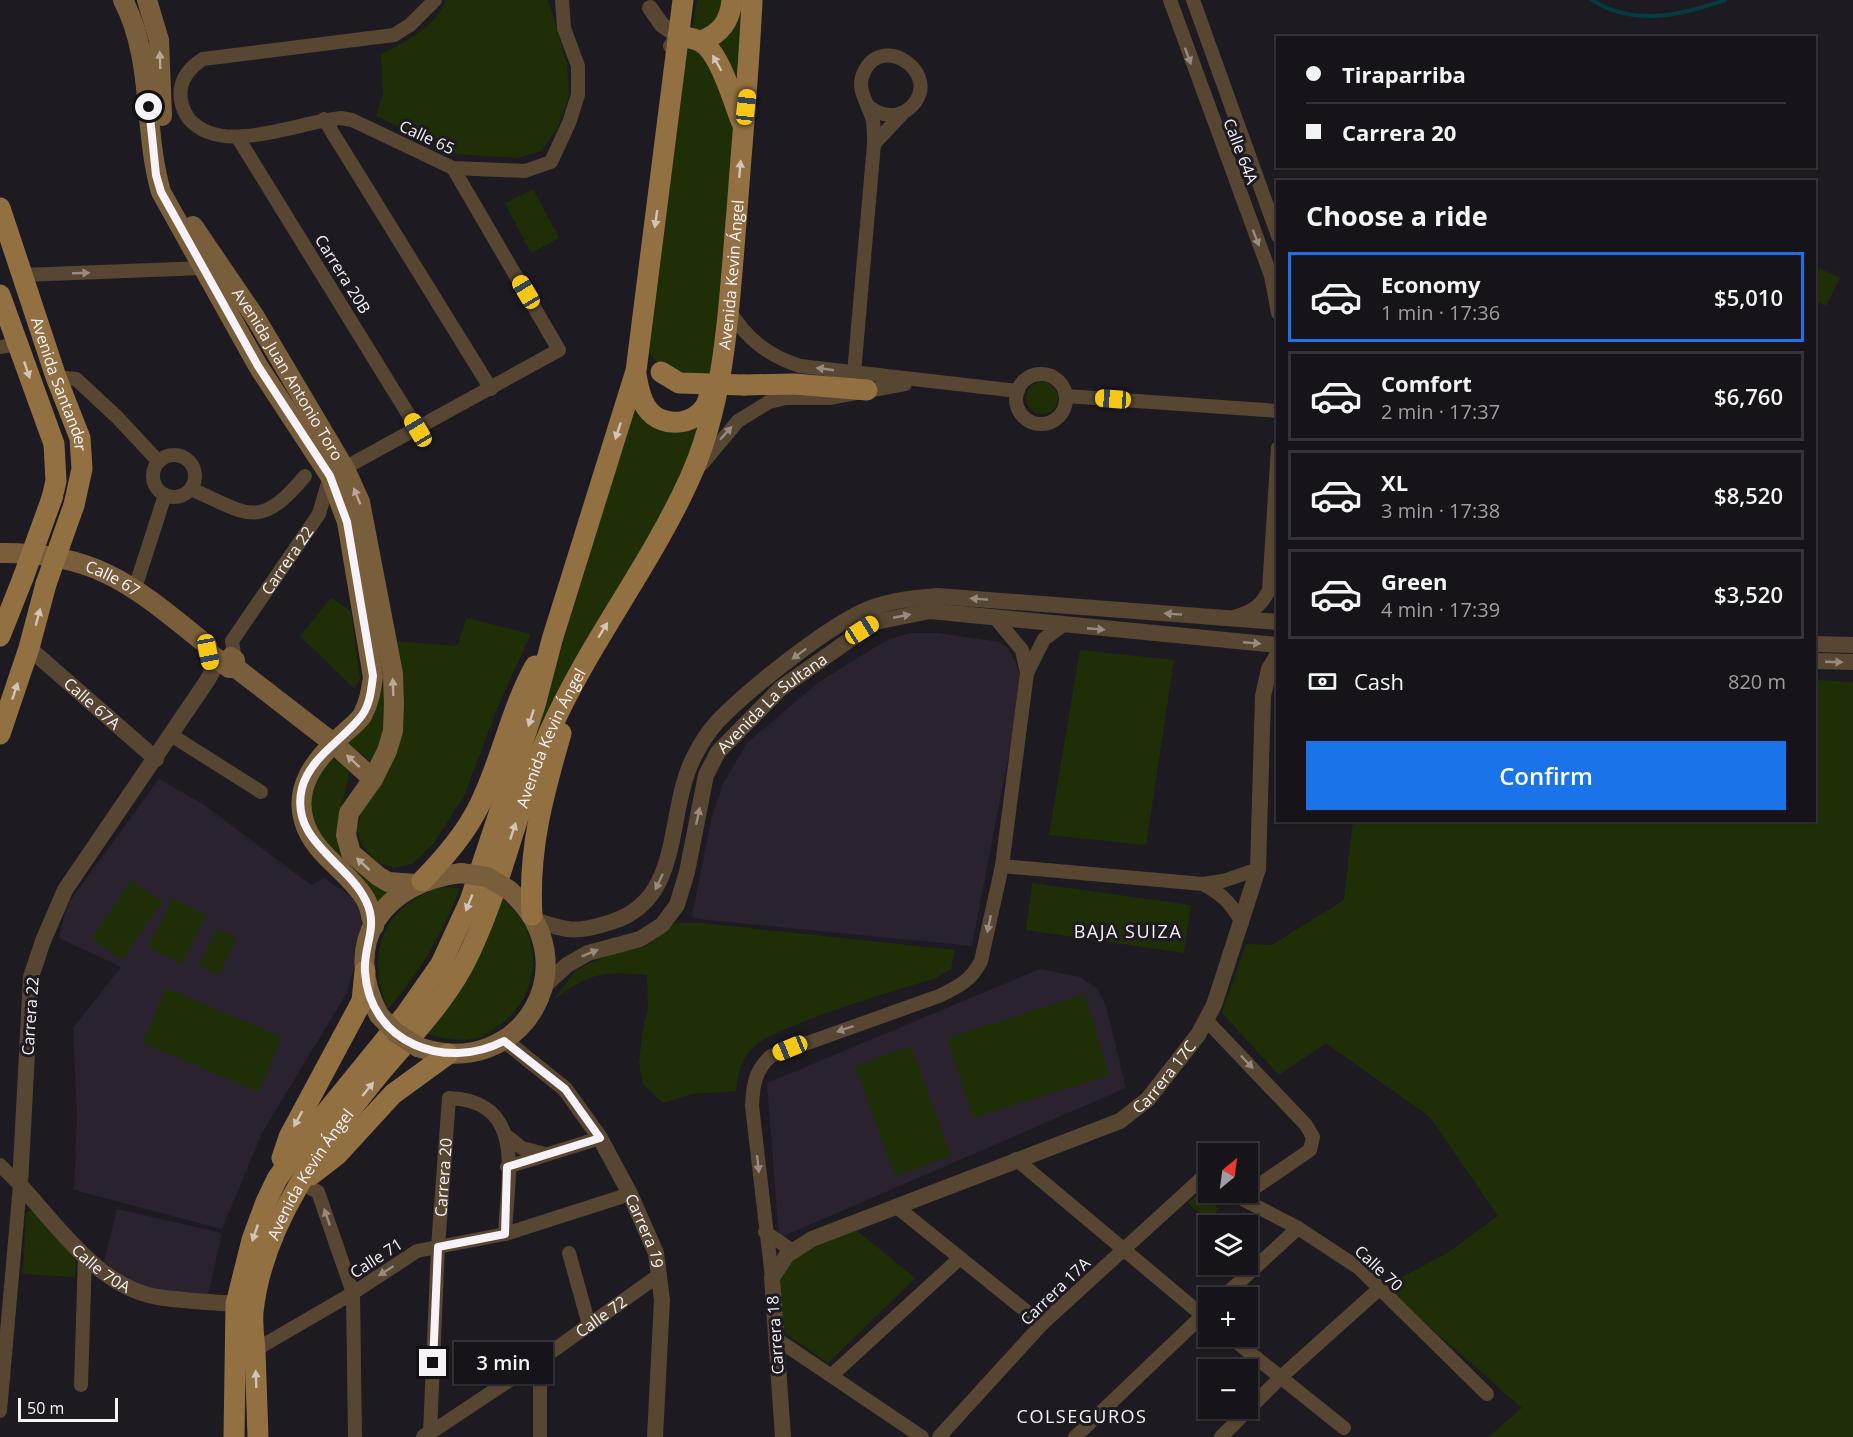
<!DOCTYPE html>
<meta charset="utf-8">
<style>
:root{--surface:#16141a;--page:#232127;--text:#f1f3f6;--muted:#9e9ea2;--line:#353339;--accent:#1a73e8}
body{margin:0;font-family:"Open Sans",sans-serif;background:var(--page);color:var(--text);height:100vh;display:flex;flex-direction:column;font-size:22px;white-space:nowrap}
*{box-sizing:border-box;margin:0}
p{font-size:20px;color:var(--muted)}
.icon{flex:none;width:33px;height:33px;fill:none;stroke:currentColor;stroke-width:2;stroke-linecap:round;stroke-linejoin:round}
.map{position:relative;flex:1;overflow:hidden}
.details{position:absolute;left:1276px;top:180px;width:540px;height:642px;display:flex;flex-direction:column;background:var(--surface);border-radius:0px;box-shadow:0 2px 4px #0004,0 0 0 2px var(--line)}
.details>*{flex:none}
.guide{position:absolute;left:1276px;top:36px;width:540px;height:132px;border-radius:0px;box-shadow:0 2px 4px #0004,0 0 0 2px var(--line);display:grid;align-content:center;height:132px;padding:0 30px;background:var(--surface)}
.needle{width:39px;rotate:29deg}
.controls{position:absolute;left:1198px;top:1143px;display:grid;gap:12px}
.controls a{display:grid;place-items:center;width:60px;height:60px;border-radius:0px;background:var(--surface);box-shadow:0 2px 4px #0004,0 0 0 2px var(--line);font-size:30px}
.scale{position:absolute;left:18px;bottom:15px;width:100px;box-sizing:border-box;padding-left:6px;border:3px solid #f6f2f8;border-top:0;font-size:16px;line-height:21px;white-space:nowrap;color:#f6f2f8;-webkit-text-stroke:4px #1e1a22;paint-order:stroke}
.end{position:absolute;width:27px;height:27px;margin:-14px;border:8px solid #f6f2f8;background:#111;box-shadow:0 0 0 3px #111}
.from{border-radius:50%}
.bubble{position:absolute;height:42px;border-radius:0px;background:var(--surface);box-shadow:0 2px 4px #0004,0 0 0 2px var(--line);font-size:20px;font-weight:600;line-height:42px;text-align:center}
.car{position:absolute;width:18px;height:36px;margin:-18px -9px;border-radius:8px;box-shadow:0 0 4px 2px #0007;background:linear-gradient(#f5c518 24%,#345 0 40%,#f5c518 0 76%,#345 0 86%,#f5c518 0)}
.guide b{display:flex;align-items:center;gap:21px;height:57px;font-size:22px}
.guide b+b{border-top:2px solid var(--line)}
.guide i{width:15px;height:15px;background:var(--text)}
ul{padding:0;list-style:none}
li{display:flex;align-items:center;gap:18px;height:90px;margin:0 12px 9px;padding:0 18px;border:3px solid var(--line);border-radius:0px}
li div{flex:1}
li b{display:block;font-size:22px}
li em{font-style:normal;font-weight:600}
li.current{border-color:var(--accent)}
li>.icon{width:54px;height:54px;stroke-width:1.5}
h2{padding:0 30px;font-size:27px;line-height:72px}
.pay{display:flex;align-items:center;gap:15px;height:66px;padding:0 30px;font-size:22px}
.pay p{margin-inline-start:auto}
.action{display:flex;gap:12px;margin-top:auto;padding:12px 30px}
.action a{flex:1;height:69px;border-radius:0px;background:var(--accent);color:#fff;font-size:24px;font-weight:600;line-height:69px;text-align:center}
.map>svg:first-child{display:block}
.built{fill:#2a222f}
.green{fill:#1e2f08}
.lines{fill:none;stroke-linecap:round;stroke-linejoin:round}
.stream{stroke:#033b42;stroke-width:4}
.minor{stroke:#574631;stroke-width:14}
.tertiary{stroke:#574631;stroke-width:16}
.secondary{stroke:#795e3b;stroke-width:20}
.primary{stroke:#927042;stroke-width:21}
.secondary-bridge{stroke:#795e3b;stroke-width:20}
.primary-bridge{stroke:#927042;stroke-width:21}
.oneway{fill:#978b81}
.oneway2{fill:#b8a89a}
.oneway3{fill:#d3c4b8}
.route{stroke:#f6f2f8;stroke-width:8}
.labels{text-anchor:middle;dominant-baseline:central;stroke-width:6;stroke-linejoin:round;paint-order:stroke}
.street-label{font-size:16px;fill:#f6f2f8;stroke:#1e1a22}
.neighbourhood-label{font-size:18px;letter-spacing:1.5px;fill:#f6f2f8;stroke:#1e1a22}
</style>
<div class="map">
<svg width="1853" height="1437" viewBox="0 0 1853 1437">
<rect width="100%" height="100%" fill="#1e1a22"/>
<g class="built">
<path d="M910,633H938L1000,642L1009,649L1019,670V700L972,946L699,919L692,916L711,820L723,784L747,743L819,682L887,640Z"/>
<path d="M159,779L203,804L311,885L324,878L357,900L363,924L357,960L346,994L262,1133L222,1229L74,1190L77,1116L73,1028L121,967L59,938L67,905Z"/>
<path d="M1040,969L1080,977L1098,989L1106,1006L1126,1088L779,1238L767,1083Z"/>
<path d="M117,1209L222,1233L208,1295L151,1289L122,1277L104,1262Z"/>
</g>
<g class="green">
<path d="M446,0H548L567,63L569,96L557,129L541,151L518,158L454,154L376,116L383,93L381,54C405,43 436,26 446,0Z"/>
<path d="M697,0H727L712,29L692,33Z"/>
<path d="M741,5L739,99L713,44Z"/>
<path d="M682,45L706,53L740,128L722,302L709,380L662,369L649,352Z"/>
<path d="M533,189L559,238L531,253L505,203Z"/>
<path d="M1815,266L1840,278L1826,306L1815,301Z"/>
<circle cx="1042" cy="398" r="16"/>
<path d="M635,392L643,415L705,421L690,458L497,860C542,704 595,550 635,392Z"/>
<path d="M331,598L351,611L360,680L354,688L300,636Z"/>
<path d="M467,618L531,634L501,699L464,796L433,844L412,864L394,868L375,861L361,844L357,829L362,811L402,732L404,701L395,641L457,646Z"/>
<path d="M1080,650L1174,660L1146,845L1049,835Z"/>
<path d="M379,664C389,697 388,731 371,762L346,742Z"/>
<path d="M1815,680L1853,682V1437H1488L1522,1408L1384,1287L1447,1253L1498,1216L1430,1117L1326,1043L1279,1075L1222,1013L1246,944L1272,945L1344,900L1353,821L1815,820Z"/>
<path d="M328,759L341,762L349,773C346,794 328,840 344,857C353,867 379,879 392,887L376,906C352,878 303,831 310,792C312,781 322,769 328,759Z"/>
<path d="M132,880L162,902L122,960L91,939Z"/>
<path d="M1032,883L1191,905L1184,953L1026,930Z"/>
<path d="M439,887L460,888C443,933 420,972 388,1009C365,953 382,909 439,887Z"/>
<path d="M501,897C512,908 523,919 528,934C542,970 526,1010 494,1029C489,1032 483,1037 478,1038C459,1042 441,1039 423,1032Z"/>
<path d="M172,898L206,915L182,964L148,947Z"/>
<path d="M675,923H701L955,950L951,969L936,978C903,988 770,1027 751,1049C740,1062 738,1075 736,1091L692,1094L663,1103L643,1084L639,1063L643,1029L648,1008L647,975C600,971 590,973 552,1001L576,970L612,953L644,947Z"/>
<path d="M216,929L237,938L219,975L199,966Z"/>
<path d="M166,988L282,1037L259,1092L143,1043Z"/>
<path d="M1085,994L1109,1075L973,1118L947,1038Z"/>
<path d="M911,1046L951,1156L895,1176L855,1066Z"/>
<path d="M1200,1192L1219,1209L1207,1220L1188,1203Z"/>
<path d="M32,1210L76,1254L75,1277L23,1274L26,1213Z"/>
<path d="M856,1230L915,1278L828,1363L785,1333C765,1260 797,1254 856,1230Z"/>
</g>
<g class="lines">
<path class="stream" d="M1592,0C1635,27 1681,15 1725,0"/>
<g class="minor">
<path d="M435,0L410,25L394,35L203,59C192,66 183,76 181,88C179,99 183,111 189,119C222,157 297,122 341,118L352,120L453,168L525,171L551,162L569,123L578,95V66L564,28L562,0"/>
<path d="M1170,0L1271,276L1278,313"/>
<path d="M1193,0L1278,236"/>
<path d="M324,119L491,389"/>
<path d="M238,138L418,430"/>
<path d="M874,144L903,113"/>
<path d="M23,275L204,268"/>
<path d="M728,308C745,338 768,356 800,366L1018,391"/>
<path d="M0,347L18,344"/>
<path d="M854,373L874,144C874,137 874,129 873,121C869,103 854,89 865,70C885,33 942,75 912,106C898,120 880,116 867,105"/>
<circle cx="1041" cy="399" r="25"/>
<path d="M56,377L76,379L117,417L158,461"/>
<path d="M1066,396L1278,411"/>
<circle cx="174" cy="476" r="21"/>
<path d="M702,464L738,421L769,402L786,398H829L905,384"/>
<path d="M191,489C248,514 259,531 305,476"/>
<path d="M135,588L165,495"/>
<path d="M1234,617C1251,612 1261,607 1269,590L1278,448"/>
<path d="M996,619L1022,650L1027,673"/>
<path id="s1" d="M235,660L232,641L319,514L330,476L559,350L453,168"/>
<path d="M171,735L261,792"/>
<path d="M1002,866L1203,884L1223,881L1258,869"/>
<path d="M1203,884C1222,894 1232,904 1242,923"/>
<path d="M1206,1020L1306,1125L1313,1137L1310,1150L1240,1198"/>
<path d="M508,1137L522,1148L545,1154"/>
<path d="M1016,1159L1209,1321"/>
<path d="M0,1165L20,1185L0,1411"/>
<path d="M507,1167L600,1138"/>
<path d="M301,1183L318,1192L353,1293L355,1437"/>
<path d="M1229,1192L1298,1228L1359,1268L1487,1394"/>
<path d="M898,1208L1042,1324"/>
<path d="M765,1232L793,1251"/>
<path d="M569,1253L589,1325"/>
<path d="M772,1278L752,1106C753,1085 755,1070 771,1056L939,996C958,987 971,981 981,961L1002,866L1027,673L1044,639L1062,626"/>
<path d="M1222,1298L1298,1228"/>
<path d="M1229,1336L1344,1428"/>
<path d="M775,1338L922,1437"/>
<path d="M255,1350L353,1293L417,1251L505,1234L630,1194"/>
<path d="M832,1375L960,1258"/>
<path d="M81,1385L85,1255"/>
<path id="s2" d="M430,1433L438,1247L449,1098C528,1101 507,1178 505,1234"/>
<path id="s3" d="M430,1433L540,1360L659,1275"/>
<path d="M540,1437V1360"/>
<path d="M939,1437L1042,1324L1202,1178L1209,1182"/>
<path d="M1075,1437L1207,1311"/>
<path d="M1221,1437L1281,1377L1379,1289"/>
</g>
<g class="tertiary">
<path d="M650,8L662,25L678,36L671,46"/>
<path d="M1815,644L1853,645"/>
<path id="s4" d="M29,648L156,759"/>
<path id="s5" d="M208,652L212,672L207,681L65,890L43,941L31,977L20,1185C57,1225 99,1288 158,1297C183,1301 211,1302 236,1304"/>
<path d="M1815,661L1853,662"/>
<path d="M535,920C571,932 578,933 614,921C685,897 665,810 695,755C701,743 709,731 718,721C749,689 831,623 871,608C893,600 914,598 937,596L1278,622"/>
<path id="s6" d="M543,987L567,965L588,953L640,939L662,925L677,905L687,872L706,775L718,752L781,688L875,622L930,611L1278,645"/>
<path id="s7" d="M504,1040L565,1089L600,1138L630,1194L656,1253L662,1300L655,1437"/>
<path d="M424,1437L430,1433"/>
<path id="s8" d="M783,1437L772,1278L787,1255L812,1239L1120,1121L1148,1099L1198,1035L1214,1005L1258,869L1263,696L1269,669L1278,654"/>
</g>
<g class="secondary">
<path d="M123,0C154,59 143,130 161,192L258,366L330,476L347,522L373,677C371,691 369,703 362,716C356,724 346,731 339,738C315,760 294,787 304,821C313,854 349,871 366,900C370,907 371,918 374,926"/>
<path d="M147,0L159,40L162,116"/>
<path id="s9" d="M193,226L255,317L345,469L360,502L393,674L394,704L393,731L387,751L373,779L349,813L346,835L351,853L378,876L388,882L416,884"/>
<path id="s10" d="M0,553C98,552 135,587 207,645L208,652L229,668H236"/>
<path d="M231,657L235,660L236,668L333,743L373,779"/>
<path d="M379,1015C340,942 383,882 461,873"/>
<path d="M418,1047C522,1083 592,962 509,890"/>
</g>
<g class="primary">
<path d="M678,36C685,37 695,38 701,42C720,52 734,104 742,123"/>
<path d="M701,41C721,34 730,21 732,0"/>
<path id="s11" d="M0,208L56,377L80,438L82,469L74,505"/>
<path d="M0,295L54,444L56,481L52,498"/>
<path d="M636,375C638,386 640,398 646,407C662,432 704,425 709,396"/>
<path d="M744,385L794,384L867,390"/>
<path d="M0,636L23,578"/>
<path d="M0,734L29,648L46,584"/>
<path d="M422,881C445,857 466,833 480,804C502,759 511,709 535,666"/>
<path d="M532,915C528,849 543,796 561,733"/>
<path d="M282,1158L289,1137L362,1001L365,971"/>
<path d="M311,1175L337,1155L393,1094L448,1054"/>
<path d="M234,1437L236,1304L252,1240L266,1202L277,1179L306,1137L406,1014L441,964L470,901L535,705L552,640L636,371L683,0"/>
<path id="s12" d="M258,1437C257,1408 256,1380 255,1351C254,1338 252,1324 253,1312C262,1225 322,1144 375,1079C408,1039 447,1001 469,954C503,883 517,805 549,733C588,644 649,568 689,480C727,398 729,300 737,211C742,140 749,71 752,0"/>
</g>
<g class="secondary-bridge">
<path d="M461,873L487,877L509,890"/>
<path d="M379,1015L395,1032L418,1047"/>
</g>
<g class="primary-bridge">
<path d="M661,372L679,383L744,385"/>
<path d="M23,578L52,498"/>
<path d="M46,584L74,505"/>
</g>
</g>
<defs><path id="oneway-solid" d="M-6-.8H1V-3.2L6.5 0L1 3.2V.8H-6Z" transform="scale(1.5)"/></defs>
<g class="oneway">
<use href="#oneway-solid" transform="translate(1188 56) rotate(70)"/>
<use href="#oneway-solid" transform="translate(1256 238) rotate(69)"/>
<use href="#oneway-solid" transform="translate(81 273) rotate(-2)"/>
<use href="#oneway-solid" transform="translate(825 369) rotate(-172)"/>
<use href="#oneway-solid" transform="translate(726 433) rotate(-48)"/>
<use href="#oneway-solid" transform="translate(979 599) rotate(-176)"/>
<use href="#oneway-solid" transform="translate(1173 614) rotate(-176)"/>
<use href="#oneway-solid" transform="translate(902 616) rotate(-11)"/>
<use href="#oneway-solid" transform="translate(1096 629) rotate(5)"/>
<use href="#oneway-solid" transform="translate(1252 643) rotate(5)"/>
<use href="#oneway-solid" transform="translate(799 654) rotate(143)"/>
<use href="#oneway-solid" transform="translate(1834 662) rotate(2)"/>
<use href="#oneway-solid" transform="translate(698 816) rotate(-78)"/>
<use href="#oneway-solid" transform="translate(659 882) rotate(115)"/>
<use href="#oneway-solid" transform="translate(989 924) rotate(102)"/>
<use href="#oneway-solid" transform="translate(590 953) rotate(-22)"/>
<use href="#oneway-solid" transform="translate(845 1029) rotate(161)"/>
<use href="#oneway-solid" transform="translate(1247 1062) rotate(46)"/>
<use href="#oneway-solid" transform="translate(758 1164) rotate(84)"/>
<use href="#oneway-solid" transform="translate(327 1217) rotate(-109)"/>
<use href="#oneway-solid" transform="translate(386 1271) rotate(147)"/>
</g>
<g class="oneway2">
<use href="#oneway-solid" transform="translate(160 60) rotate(-92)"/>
<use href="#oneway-solid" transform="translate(357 496) rotate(-112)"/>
<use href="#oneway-solid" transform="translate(393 687) rotate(-92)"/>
<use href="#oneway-solid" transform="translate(353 761) rotate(-137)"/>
<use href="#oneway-solid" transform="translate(363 864) rotate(-137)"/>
</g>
<g class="oneway3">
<use href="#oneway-solid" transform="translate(717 63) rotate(-119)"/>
<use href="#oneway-solid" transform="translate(740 169) rotate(-85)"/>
<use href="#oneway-solid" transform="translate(656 219) rotate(98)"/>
<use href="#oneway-solid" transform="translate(27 370) rotate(71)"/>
<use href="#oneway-solid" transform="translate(618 431) rotate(108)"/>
<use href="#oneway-solid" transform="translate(38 617) rotate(-75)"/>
<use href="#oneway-solid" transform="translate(603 630) rotate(-59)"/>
<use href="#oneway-solid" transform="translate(15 691) rotate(-72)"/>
<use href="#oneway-solid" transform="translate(531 718) rotate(108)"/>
<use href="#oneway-solid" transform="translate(513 831) rotate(-72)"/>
<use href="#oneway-solid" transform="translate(469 903) rotate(112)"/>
<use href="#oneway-solid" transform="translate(368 1089) rotate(-51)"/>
<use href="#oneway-solid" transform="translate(298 1119) rotate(118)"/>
<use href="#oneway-solid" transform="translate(255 1233) rotate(109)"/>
<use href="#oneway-solid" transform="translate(256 1379) rotate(-92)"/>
</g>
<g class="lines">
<path class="route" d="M149,107L156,175L161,192L258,366L330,476L347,522L373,676C371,691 370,707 359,719C341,741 310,758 302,788C289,841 348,862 366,901C379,928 363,945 365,972C370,1044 446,1071 504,1041L565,1089L600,1138L507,1167L505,1234L438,1247L433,1363"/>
</g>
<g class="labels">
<g class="street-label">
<text transform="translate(427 137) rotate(25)">Calle 65</text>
<text transform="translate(1241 151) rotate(69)">Calle 64A</text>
<text transform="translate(343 274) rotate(58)">Carrera 20B</text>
<text stroke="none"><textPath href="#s12" startOffset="1284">Avenida Kevin Ángel</textPath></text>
<text stroke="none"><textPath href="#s9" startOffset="176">Avenida Juan Antonio Toro</textPath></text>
<text stroke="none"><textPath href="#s11" startOffset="186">Avenida Santander</textPath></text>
<text stroke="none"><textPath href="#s1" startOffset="117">Carrera 22</textPath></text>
<text stroke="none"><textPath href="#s10" startOffset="117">Calle 67</textPath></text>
<text stroke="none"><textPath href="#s4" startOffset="84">Calle 67A</textPath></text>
<text stroke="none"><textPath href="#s6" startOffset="394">Avenida La Sultana</textPath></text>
<text stroke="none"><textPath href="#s12" startOffset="780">Avenida Kevin Ángel</textPath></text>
<text transform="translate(30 1016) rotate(-86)">Carrera 22</text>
<text stroke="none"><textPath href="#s8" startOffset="609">Carrera 17C</textPath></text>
<text stroke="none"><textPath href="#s12" startOffset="276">Avenida Kevin Ángel</textPath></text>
<text stroke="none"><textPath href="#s2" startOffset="256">Carrera 20</textPath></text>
<text stroke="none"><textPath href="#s7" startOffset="242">Carrera 19</textPath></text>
<text transform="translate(376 1258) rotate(-33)">Calle 71</text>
<text stroke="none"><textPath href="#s5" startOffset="702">Calle 70A</textPath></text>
<text transform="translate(1379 1268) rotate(43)">Calle 70</text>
<text transform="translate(1055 1291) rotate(-44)">Carrera 17A</text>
<text stroke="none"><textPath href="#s3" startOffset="207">Calle 72</textPath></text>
<text transform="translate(775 1335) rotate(-94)">Carrera 18</text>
</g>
<g class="neighbourhood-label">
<text x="1128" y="931">BAJA SUIZA</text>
<text x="1082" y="1416">COLSEGUROS</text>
</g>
</g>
</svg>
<div class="controls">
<a><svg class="needle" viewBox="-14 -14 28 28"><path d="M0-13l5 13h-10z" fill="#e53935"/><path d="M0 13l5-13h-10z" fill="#9e9ea2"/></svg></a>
<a><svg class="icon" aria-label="layers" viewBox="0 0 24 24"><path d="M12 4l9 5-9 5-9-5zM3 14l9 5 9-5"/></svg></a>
<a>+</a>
<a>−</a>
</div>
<div class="scale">50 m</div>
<i class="end from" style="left:149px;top:107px"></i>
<i class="end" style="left:433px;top:1363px"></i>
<div class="bubble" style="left:454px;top:1342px;width:99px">3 min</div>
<i class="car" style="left:746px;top:107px;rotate:7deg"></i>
<i class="car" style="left:526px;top:292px;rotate:329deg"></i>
<i class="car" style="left:1113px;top:399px;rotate:274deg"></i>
<i class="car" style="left:418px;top:430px;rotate:329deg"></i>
<i class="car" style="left:862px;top:630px;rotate:58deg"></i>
<i class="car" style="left:208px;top:652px;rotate:169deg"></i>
<i class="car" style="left:790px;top:1048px;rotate:248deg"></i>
<div class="guide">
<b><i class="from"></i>Tiraparriba</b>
<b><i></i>Carrera 20</b>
</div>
<section class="details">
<h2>Choose a ride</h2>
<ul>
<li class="current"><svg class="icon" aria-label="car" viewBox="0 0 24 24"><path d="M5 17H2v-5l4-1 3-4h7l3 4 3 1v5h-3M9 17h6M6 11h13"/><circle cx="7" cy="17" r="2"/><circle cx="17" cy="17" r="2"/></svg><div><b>Economy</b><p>1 min · 17:36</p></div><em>$5,010</em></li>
<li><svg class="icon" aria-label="car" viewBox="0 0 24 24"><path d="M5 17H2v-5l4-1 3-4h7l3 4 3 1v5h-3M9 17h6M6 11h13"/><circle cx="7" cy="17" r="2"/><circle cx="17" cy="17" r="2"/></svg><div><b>Comfort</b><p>2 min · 17:37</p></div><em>$6,760</em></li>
<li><svg class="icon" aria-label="car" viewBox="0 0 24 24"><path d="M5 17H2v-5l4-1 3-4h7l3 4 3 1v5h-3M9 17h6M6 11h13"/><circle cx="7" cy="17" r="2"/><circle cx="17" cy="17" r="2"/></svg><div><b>XL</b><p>3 min · 17:38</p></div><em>$8,520</em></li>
<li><svg class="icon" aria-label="car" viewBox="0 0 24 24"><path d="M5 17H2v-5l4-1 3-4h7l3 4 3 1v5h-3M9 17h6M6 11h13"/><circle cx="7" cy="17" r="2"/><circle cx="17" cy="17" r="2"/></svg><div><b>Green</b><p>4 min · 17:39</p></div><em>$3,520</em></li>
</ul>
<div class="pay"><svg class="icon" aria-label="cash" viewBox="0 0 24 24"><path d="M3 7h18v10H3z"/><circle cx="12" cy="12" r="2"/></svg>Cash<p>820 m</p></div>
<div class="action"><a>Confirm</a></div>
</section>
</div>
